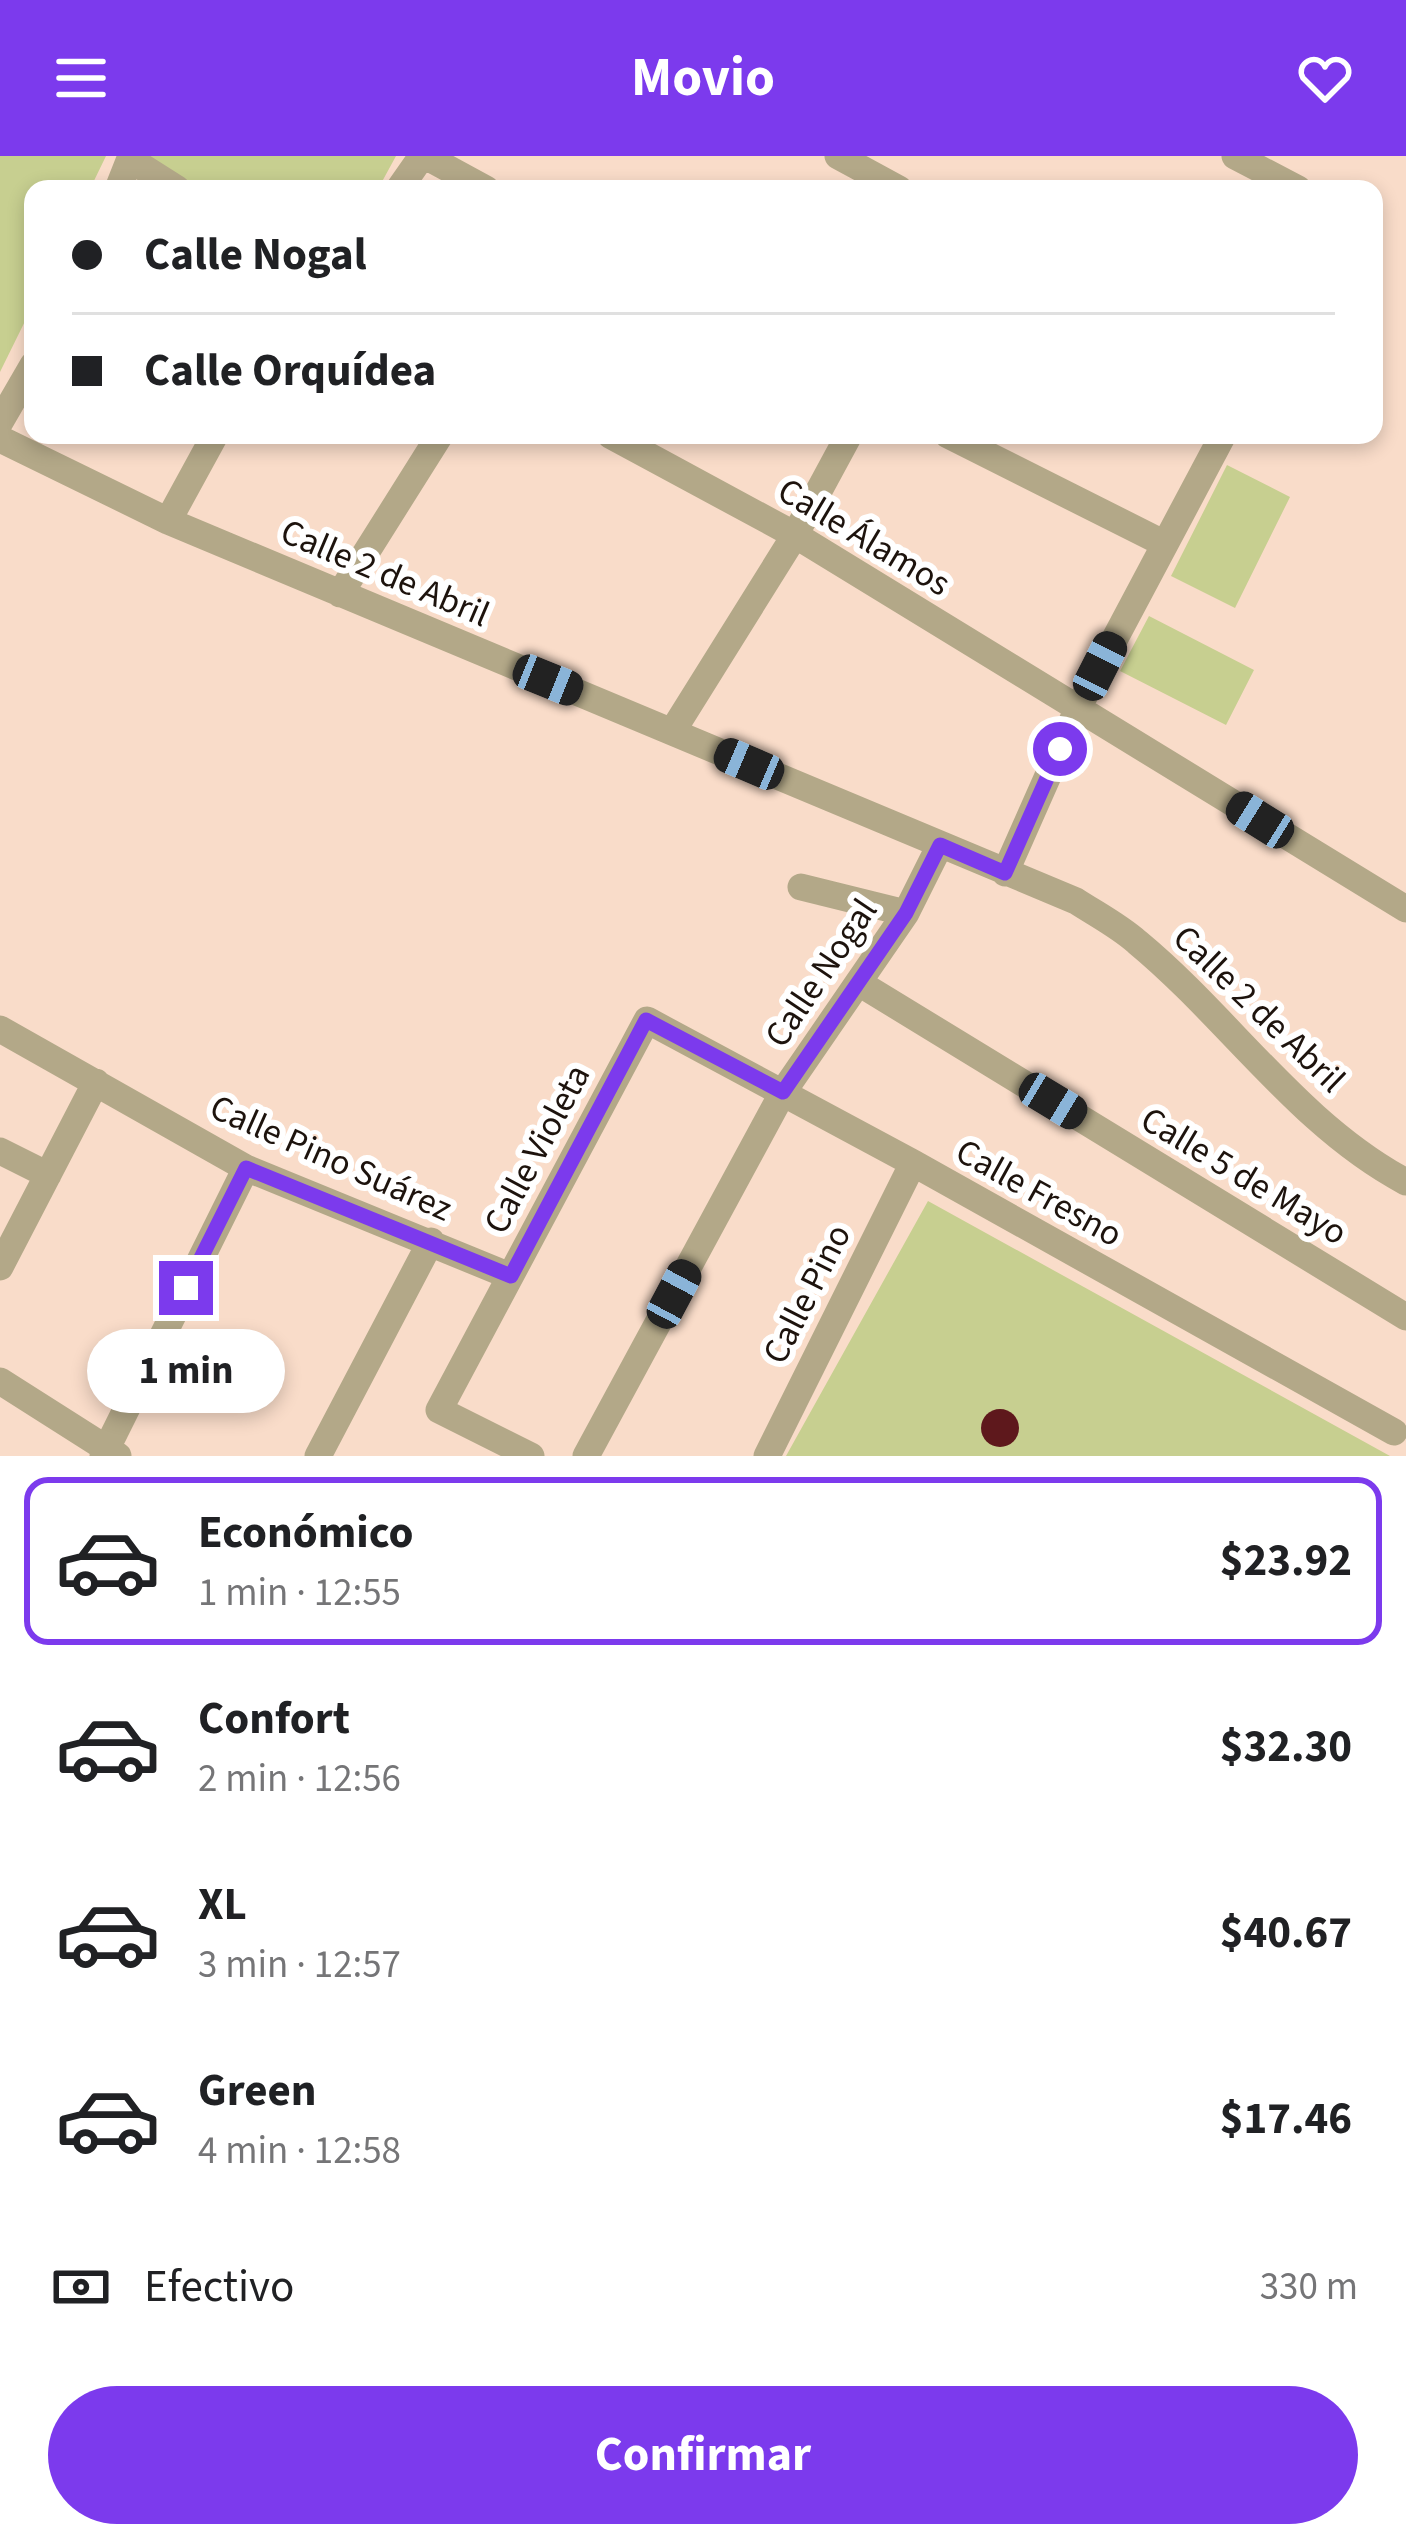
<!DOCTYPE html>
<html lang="es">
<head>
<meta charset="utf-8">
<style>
  body { margin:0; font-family:"Source Sans 3",sans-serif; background:#f2f2f2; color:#202124; height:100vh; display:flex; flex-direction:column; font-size:45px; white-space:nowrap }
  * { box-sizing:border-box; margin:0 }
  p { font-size:39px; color:#757577 }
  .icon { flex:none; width:66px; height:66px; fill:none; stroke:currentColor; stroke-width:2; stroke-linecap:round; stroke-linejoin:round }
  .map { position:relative; height:1300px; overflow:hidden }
  .drawer { display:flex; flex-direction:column; background:#fff; flex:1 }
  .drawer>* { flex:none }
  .top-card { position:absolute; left:24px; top:24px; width:1359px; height:264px; border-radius:24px; box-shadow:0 6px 18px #0003; display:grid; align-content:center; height:264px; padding:0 48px; background:#fff }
  .end { position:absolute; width:54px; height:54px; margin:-27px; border:15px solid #7c3aed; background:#fff; box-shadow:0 0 0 6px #fff }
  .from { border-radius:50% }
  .bubble { position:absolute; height:84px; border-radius:42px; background:#fff; box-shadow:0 6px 18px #0003; font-size:39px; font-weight:700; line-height:84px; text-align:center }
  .car { position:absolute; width:36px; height:72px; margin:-36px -18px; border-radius:15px; box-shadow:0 0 9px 3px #0007; background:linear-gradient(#222 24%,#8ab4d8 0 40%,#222 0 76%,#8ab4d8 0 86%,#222 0) }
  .top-card b { display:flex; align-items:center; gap:42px; height:114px; font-size:45px }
  .top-card b+b { border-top:3px solid #e0e0e0 }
  .top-card i { width:30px; height:30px; background:#202124 }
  ul { padding:21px 0 0; list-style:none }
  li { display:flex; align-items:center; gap:36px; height:168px; margin:0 24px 18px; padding:0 24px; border:6px solid transparent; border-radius:24px }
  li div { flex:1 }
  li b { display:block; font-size:45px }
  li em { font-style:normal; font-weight:700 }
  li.current { border-color:#7c3aed }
  li>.icon { width:108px; height:108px; stroke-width:1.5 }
  .pay { display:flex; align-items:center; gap:30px; height:132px; padding:0 48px; font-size:45px }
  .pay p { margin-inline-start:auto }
  .button { display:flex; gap:24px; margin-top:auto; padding:24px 48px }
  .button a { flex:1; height:138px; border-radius:72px; background:#7c3aed; color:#fff; font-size:48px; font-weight:700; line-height:138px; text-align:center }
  header { display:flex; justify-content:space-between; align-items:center; height:156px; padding:0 48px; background:#7c3aed; color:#fff; font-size:54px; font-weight:700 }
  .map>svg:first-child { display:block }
</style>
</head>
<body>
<header><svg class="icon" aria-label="menu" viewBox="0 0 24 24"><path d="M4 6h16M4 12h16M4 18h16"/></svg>Movio<svg class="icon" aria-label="heart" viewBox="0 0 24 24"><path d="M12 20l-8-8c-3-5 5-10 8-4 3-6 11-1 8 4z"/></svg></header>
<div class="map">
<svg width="1406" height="1300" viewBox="0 0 1406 1300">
  <rect width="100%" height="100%" fill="#f9dcc9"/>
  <path fill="#c7cf90" d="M 0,0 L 106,0 L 90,33 L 33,33 L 33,149 L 0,216 Z
    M 145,0 L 396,0 L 378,33 L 197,33 Z
    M 1227,309 L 1290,341 L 1235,452 L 1171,420 Z
    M 1149,460 L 1254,514 L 1226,569 L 1120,515 Z
    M 928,1045 L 1390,1300 L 786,1300 Z"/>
  <path fill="#5e181c" d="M981 1272a19 19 0 1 1 38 0a19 19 0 1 1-38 0Z"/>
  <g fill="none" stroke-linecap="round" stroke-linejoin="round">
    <path stroke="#b3a888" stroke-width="27" d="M 425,0 L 486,33
      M 838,0 L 899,33
      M 1235,0 L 1298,33
      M 130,3 L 177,33
      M 118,33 L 131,0
      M 399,33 L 422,0
      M 0,266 L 33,209
      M 610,279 L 795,379 L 1406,753
      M 948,279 L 1163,387
      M 0,283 L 168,365 L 1076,745 C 1096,758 1119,770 1137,786 C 1229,862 1299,969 1406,1026
      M 168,365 L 215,279
      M 340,438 L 440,279
      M 672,576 L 795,379 L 849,279
      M 1005,717 L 1078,552 L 1223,279
      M 801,731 L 906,757
      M 859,827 L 1406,1161
      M 0,873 L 246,1012 L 510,1120
      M 0,995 L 48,1019
      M 0,1111 L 96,926
      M 0,1225 L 118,1300
      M 103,1300 L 246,1012
      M 318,1300 L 431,1085
      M 531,1300 L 439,1254 L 647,864 L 913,1007 L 1394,1276
      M 586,1300 L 783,936 L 906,757 L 940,689
      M 767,1300 L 913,1007"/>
  </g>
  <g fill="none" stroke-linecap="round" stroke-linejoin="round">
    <path stroke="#7c3aed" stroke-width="15" d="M 186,1132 L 246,1012 L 511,1120 L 646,864 L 783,936 L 906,757 L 940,689 L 1005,717 L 1060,593"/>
  </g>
  <g text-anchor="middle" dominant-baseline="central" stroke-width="12" stroke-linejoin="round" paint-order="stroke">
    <g font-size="36" fill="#1d130d" stroke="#fff">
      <text transform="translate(864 381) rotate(31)">Calle Álamos</text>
      <text transform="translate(385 417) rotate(23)">Calle 2 de Abril</text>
      <text transform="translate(821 817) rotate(-56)">Calle Nogal</text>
      <text transform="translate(1259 853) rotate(44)">Calle 2 de Abril</text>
      <text transform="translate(537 993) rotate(-62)">Calle Violeta</text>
      <text transform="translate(331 1002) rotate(24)">Calle Pino Suárez</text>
      <text transform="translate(1244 1020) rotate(31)">Calle 5 de Mayo</text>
      <text transform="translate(1039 1037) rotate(29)">Calle Fresno</text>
      <text transform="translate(807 1138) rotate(-63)">Calle Pino</text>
    </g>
  </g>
</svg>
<i class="end from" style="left:1060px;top:593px"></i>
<i class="end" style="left:186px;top:1132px"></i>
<div class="bubble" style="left:87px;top:1173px;width:198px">1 min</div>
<i class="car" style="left:1100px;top:510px;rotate:27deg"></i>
<i class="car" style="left:548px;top:524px;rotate:112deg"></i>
<i class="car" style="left:749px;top:608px;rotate:293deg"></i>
<i class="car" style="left:1260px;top:664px;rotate:302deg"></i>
<i class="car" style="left:1053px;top:945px;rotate:121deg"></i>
<i class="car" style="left:674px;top:1138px;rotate:28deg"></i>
<div class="top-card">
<b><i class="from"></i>Calle Nogal</b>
<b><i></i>Calle Orquídea</b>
</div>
</div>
<section class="drawer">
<ul>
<li class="current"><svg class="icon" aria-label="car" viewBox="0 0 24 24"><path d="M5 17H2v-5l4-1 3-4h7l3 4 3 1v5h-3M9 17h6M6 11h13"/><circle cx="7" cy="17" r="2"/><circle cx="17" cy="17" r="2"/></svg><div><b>Económico</b><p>1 min · 12:55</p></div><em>$23.92</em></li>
<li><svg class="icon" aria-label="car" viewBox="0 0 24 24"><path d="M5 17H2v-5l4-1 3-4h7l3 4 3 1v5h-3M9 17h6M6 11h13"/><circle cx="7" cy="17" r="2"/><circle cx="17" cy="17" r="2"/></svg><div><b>Confort</b><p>2 min · 12:56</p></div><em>$32.30</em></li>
<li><svg class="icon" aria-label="car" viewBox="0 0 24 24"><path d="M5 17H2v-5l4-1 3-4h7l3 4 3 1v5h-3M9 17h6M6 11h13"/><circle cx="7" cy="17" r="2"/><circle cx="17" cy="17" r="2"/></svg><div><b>XL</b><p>3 min · 12:57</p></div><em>$40.67</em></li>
<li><svg class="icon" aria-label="car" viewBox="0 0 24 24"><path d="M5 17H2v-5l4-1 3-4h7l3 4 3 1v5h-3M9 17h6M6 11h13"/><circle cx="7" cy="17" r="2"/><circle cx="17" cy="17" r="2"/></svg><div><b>Green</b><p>4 min · 12:58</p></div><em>$17.46</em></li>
</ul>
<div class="pay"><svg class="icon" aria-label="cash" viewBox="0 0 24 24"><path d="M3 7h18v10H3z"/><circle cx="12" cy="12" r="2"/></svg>Efectivo<p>330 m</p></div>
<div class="button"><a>Confirmar</a></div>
</section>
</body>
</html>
